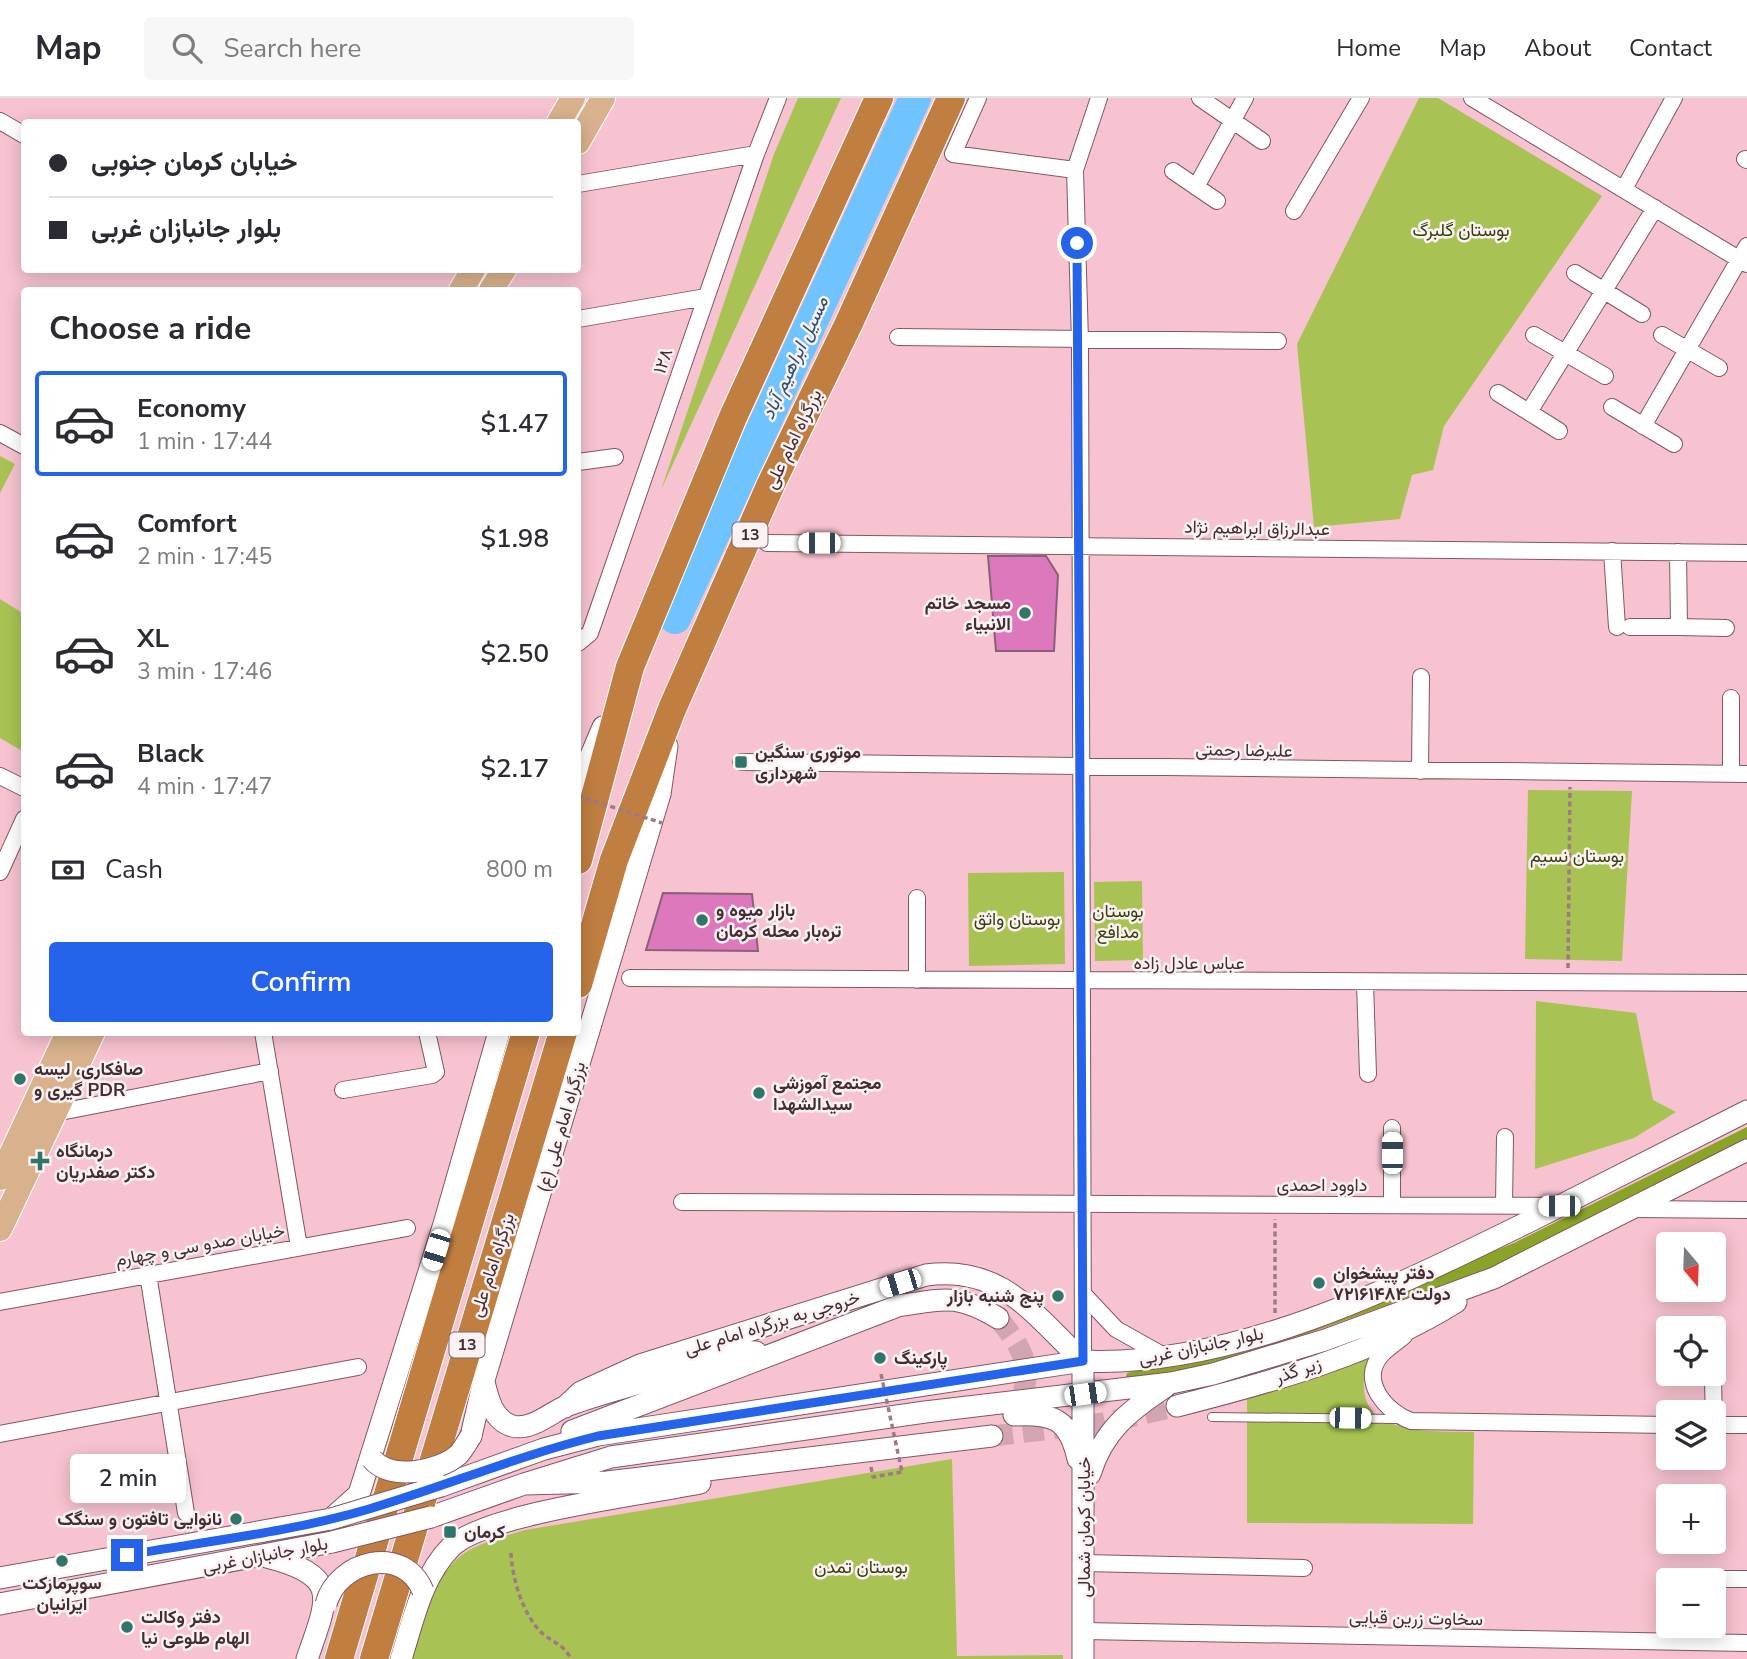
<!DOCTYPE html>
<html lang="en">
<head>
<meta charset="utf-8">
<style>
  body { margin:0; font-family:"Nunito Sans",Vazirmatn,sans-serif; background:#f7f7f7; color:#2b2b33; height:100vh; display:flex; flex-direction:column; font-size:26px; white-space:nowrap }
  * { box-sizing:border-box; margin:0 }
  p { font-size:23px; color:#7c7c81 }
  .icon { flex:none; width:38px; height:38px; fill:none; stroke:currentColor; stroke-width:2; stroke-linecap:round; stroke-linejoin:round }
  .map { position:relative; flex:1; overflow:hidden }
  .sheet { position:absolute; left:21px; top:189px; width:560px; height:749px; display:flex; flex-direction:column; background:#fff; border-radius:7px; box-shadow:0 4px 18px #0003 }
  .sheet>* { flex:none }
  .top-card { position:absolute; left:21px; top:21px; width:560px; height:154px; border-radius:7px; box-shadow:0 4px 18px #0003; display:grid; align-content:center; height:154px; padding:0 28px; background:#fff }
  .needle { width:46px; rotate:161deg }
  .controls { position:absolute; left:1656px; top:1134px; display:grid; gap:14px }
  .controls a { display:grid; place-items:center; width:70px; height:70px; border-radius:7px; background:#fff; box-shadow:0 4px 18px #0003; font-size:35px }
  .end { position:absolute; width:32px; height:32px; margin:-16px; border:9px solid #2563eb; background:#fff; box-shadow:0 0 0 4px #fff }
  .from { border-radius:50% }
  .bubble { position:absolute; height:49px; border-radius:7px; background:#fff; box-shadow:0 4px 18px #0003; font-size:23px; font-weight:600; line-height:49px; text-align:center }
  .car { position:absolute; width:21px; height:42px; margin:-21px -10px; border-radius:9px; box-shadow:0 0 5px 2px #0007; background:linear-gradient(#fff 24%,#345 0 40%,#fff 0 76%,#345 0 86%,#fff 0) }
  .top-card b { display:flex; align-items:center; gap:24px; height:66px; font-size:26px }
  .top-card b+b { border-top:2px solid #e1e1e2 }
  .top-card i { width:18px; height:18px; background:#2b2b33 }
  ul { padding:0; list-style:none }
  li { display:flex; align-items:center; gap:21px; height:105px; margin:0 14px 10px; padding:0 14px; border:4px solid transparent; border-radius:7px }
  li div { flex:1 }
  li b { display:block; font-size:26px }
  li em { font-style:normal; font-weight:600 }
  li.on { border-color:#2563eb }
  li>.icon { width:63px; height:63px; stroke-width:1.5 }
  h2 { padding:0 28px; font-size:32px; line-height:84px }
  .pay { display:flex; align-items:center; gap:18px; height:77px; padding:0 28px; font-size:26px }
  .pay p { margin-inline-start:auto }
  .primary-button { display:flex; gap:14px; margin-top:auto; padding:14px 28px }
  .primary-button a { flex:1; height:80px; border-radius:7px; background:#2563eb; color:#fff; font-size:28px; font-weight:600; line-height:80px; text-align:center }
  header { display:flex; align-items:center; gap:42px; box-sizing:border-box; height:98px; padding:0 35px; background:#fff; border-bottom:2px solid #e1e1e2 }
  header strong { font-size:33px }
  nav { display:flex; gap:38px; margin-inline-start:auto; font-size:24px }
  .search { width:490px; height:63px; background:#f7f7f7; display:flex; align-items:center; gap:18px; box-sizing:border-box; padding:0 24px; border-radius:7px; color:#7c7c81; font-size:26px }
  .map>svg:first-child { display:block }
</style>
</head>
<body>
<header>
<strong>Map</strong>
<div class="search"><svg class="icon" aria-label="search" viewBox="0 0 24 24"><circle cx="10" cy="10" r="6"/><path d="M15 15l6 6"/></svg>Search here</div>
<nav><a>Home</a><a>Map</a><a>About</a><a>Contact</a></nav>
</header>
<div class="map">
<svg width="1747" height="1561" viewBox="0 0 1747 1561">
  <rect width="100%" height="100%" fill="#f7c3d0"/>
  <path fill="#a8c353" d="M 798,0 L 841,0 L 661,392 L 774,56 Z
    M 1419,0 L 1438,0 L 1602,98 L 1444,328 L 1433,372 L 1412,377 L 1400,421 L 1314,429 L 1297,246 Z
    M 0,358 L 15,366 L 0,395 Z
    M 0,501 L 24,516 L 24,654 L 0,640 Z
    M 1528,692 L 1632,693 L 1622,863 L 1525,861 Z
    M 1064,774 L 1065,866 L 969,868 L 968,775 Z
    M 1142,783 L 1143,862 L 1095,863 L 1094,784 Z
    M 1536,903 L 1636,915 L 1653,1002 L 1676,1014 L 1634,1040 L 1535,1071 Z
    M 1370,1258 C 1341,1338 1422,1333 1474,1334 L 1473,1426 L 1247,1425 L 1247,1300 Z
    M 952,1361 L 957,1558 L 1063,1557 L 1063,1561 L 408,1561 C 420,1527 429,1489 455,1463 C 471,1446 503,1439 525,1432 Z"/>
  <path fill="#89a426" d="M 1747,1029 L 1747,1043 L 1490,1170 L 1273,1248 L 1140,1284 L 1131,1284 L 1126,1279 L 1127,1275 L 1227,1250 L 1389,1194 L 1514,1145 Z"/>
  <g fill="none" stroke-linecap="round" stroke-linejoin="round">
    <path stroke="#6fc3ff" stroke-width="32" d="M 675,520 L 915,0"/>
  </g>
  <path fill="#dc78bb" stroke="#886079" stroke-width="2" d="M 988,458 L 1046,458 L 1058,477 L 1054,553 L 996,553 Z
    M 663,795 L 752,796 L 758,853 L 646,852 Z"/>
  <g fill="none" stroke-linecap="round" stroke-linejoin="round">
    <path stroke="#d3a5b0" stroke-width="21" stroke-dasharray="21 10" stroke-linecap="butt" d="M 998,1220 C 1026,1254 1037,1276 1013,1316
      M 992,1338 L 1104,1325 L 1177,1308"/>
    <g stroke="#835662" stroke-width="10">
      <path id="lane" d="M 1212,1319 L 1398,1321"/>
    </g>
    <g stroke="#835662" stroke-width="18">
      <path id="street" d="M 978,0 L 953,56 L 1075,72
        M 1200,0 L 1262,43
        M 1472,0 L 1747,166
        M 0,23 L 24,37
        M 1745,61 L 1747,62
        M 1173,73 L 1217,103
        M 578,86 L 756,56
        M 1196,89 L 1245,0
        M 1624,91 L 1674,0
        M 1294,113 L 1361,0
        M 1575,175 L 1642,216
        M 578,221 L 706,199
        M 1534,237 L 1605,278
        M 1662,237 L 1719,270
        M 898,239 L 1278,243
        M 1498,295 L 1559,333
        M 1612,309 L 1674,346
        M 1529,314 L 1655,110
        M 1643,328 L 1747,148
        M 0,335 L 24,348
        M 578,364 L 615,359
        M 767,445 L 1747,455
        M 1612,453 L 1617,529
        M 1678,454 L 1679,529 L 1726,530
        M 1630,529 L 1679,529
        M 578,545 L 590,535 L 756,56 L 778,0
        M 741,664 L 1747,676
        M 1420,673 L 1421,579
        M 1731,676 L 1731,600
        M 0,678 L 24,690
        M 0,774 L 24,721
        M 917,800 L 917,882
        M 630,880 L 1747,885
        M 1365,885 L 1368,976
        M 263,934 L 299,1149
        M 343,992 L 432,977 L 436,974 L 427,934
        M 55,1015 L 270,973
        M 682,1104 L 1557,1108
        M 1392,1107 L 1392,1030
        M 1504,1107 L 1505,1039
        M 1632,1111 L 1747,1112
        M 148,1176 L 186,1415
        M 1085,1198 L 1116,1231 L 1164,1258
        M 0,1204 L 407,1130
        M 1404,1238 C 1397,1244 1388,1250 1382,1256 C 1358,1282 1386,1314 1411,1323 L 1668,1327
        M 1083,1263 L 1080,243 L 1075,72 L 1099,0
        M 1713,1281 L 1714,1327
        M 1713,1327 L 1747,1327
        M 0,1336 L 358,1269
        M 1084,1465 L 1304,1470
        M 1722,1481 L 1747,1481
        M 1084,1533 L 1747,1545"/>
    </g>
    <g stroke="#835662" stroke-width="23">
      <path id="secondary" d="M 578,688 L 603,629
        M 1083,1263 L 1083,1561
        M 484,1284 C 488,1301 493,1322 512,1328 C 531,1333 550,1315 566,1308 C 592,1298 621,1291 648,1282 C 681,1272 720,1252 756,1254
        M 1177,1308 C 1272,1284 1373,1256 1456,1204
        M 565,1309 L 581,1294 L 640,1267 L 926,1177 C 1002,1167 1033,1216 1083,1263
        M 1014,1317 C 1054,1315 1069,1321 1078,1361
        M 572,1333 L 898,1208 C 944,1201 956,1195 998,1220
        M 471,1338 L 484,1282 L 660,696 L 667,648
        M 1090,1376 C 1103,1333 1129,1313 1165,1289
        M 524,1386 L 611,1359 L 925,1314 L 1171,1285 L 1213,1276 L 1325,1242 L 1494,1180 L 1747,1052
        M 441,1388 L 544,1351 L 598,1337 L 1083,1263 C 1235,1270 1400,1187 1534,1121 C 1605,1085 1676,1049 1747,1013
        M 431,1419 L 524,1386 L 607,1384 L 992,1338
        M 267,1459 C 342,1478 328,1500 307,1561
        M 0,1480 L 331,1421 L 359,1396 L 444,1126 L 499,934
        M 0,1506 L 332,1444
        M 401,1561 C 413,1523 422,1478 451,1449 C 486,1415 647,1396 700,1385"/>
    </g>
    <g stroke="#fff" stroke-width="26">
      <path id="primary" d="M 559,24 L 573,0
        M 578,44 L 603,0
        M 461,192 L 473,172
        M 491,192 L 504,172
        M 0,1080 L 68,934
        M 0,1131 L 93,934"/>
    </g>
    <g stroke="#fff" stroke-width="30">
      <path id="highway" d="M 578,762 L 630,569 L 733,319 L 879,0
        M 578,886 L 614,762 L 672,611 L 771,386 L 849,225 L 951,0
        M 339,1561 L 526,934
        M 374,1561 L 563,934"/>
    </g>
    <path stroke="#9e7a83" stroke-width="3.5" stroke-dasharray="5 3.5" stroke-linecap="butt" d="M 1568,870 L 1570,689
      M 1275,1215 L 1275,1121
      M 871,1369 L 873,1379 L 902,1374
      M 511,1455 C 512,1480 523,1518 543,1536 C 554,1545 564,1547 571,1561"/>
    <use href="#lane" stroke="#fff" stroke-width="8"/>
    <use href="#street" stroke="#fff" stroke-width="16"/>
    <use href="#secondary" stroke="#fff" stroke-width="21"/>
    <use href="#primary" stroke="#d9b28d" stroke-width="24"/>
    <use href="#highway" stroke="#c07e41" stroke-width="28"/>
    <g stroke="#835662" stroke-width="23" stroke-linecap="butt">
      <path id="secondary-bridge" d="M 372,1361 C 390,1383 438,1374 458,1357 C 463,1352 467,1344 471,1338
        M 331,1421 L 441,1388
        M 332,1444 L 431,1419
        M 326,1506 C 338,1462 404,1446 423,1493"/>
    </g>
    <path stroke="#9e7a83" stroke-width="3.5" stroke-dasharray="5 3.5" stroke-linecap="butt" d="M 578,698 L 662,725
      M 881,1276 L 902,1374"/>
    <use href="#secondary-bridge" stroke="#fff" stroke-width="21"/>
  </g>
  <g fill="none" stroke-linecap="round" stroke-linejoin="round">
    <path stroke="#2563eb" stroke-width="9" d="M 127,1457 C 208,1443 291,1434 369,1411 C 446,1388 520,1357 598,1338 L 1083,1263 L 1077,145"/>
  </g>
  <g fill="#2f756a" stroke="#fcf1f3" stroke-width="2.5">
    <circle cx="1025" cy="515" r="7"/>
    <rect x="734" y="657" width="14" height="14" rx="3.5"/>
    <circle cx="702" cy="822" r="7"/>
    <circle cx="20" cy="981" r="7"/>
    <circle cx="759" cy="995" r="7"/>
    <path d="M36.5 1052.5h7v7h7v7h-7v7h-7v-7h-7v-7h7z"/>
    <circle cx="1319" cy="1185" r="7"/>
    <circle cx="1058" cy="1198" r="7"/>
    <circle cx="880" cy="1260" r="7"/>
    <circle cx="236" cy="1421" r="7"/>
    <rect x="443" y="1427" width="14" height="14" rx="3.5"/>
    <circle cx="62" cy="1463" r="7"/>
    <circle cx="127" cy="1529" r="7"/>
  </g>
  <g text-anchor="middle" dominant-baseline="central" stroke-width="5" stroke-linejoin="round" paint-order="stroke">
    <g fill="#fcf1f3" stroke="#79686c" stroke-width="2">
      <rect x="732.5" y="424.5" width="35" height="25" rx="5"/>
      <rect x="449.5" y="1234.5" width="35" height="25" rx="5"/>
    </g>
    <g font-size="16" font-weight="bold" fill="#412d32">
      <text x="750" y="437">13</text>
      <text x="467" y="1247">13</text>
    </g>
    <g font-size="18" fill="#35400f" stroke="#fcf1f3">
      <text x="1461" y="132">بوستان گلبرگ</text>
      <text x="1577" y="758">بوستان نسیم</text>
      <text x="1118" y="813">بوستان<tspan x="1118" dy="21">مدافع</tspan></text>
      <text x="1017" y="821">بوستان واثق</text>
      <text x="861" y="1469">بوستان تمدن</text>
    </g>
    <g font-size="18" fill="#412d32" stroke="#fcf1f3">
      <text transform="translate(663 263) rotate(-71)">۱۲۸</text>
      <text transform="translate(793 341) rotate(-64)">بزرگراه امام علی</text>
      <text transform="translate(1257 430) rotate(1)">عبدالرزاق ابراهیم نژاد</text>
      <text transform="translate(1244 652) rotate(1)">علیرضا رحمتی</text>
      <text x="1189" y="865">عباس عادل زاده</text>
      <text transform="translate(561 1029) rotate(-74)">بزرگراه امام علی (ع)</text>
      <text x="1322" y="1087">داوود احمدی</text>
      <text transform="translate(200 1147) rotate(-10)">خیابان صدو سی و چهارم</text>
      <text transform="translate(492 1167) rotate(-72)">بزرگراه امام علی</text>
      <text transform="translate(772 1225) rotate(-17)">خروجی به بزرگراه امام علی</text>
      <text transform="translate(1201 1248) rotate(-12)">بلوار جانبازان غربی</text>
      <text transform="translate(1298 1272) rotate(-19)">زیر گذر</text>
      <text transform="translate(1084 1429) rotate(-90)">خیابان کرمان شمالی</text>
      <text transform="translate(265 1457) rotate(-11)">بلوار جانبازان غربی</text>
      <text transform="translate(1416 1520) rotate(1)">سخاوت زرین قبایی</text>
    </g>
    <g font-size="18" font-weight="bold" fill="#412d32" stroke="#fcf1f3" text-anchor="start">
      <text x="1011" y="505" text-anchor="end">مسجد خاتم<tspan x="1011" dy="21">الانبیاء</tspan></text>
      <text x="755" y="654">موتوری سنگین<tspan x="755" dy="21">شهرداری</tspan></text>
      <text x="716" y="812">بازار میوه و<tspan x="716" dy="21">تره‌بار محله کرمان</tspan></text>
      <text x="34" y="971">صافکاری، لیسه<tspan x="34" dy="21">گیری و PDR</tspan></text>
      <text x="773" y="985">مجتمع آموزشی<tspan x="773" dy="21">سیدالشهدا</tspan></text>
      <text x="56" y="1053">درمانگاه<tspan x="56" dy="21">دکتر صفدریان</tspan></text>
      <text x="1333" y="1175">دفتر پیشخوان<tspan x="1333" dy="21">دولت ۷۲۱۶۱۴۸۴</tspan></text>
      <text x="1044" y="1198" text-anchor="end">پنج شنبه بازار</text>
      <text x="894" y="1260">پارکینگ</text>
      <text x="222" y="1421" text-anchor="end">نانوایی تافتون و سنگک</text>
      <text x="464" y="1434">کرمان</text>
      <text x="62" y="1485" text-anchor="middle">سوپرمارکت<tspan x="62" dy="21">ایرانیان</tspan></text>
      <text x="141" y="1519">دفتر وکالت<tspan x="141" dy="21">الهام طلوعی نیا</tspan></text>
    </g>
    <g font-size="19" font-style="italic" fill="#265372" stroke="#fcf1f3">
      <text transform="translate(795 260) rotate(-65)">مسیل ابراهیم آباد</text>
    </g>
  </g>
</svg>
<div class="controls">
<a><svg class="needle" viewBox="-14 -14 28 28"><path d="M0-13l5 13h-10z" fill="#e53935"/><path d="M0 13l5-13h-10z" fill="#7c7c81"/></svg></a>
<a><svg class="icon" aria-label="locate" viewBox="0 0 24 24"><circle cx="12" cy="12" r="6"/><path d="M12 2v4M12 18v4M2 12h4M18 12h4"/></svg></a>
<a><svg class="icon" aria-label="layers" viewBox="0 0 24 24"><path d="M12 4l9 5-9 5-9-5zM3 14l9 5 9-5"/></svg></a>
<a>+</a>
<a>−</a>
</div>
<i class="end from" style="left:1077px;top:145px"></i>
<i class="end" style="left:127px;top:1457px"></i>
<div class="bubble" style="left:70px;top:1356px;width:116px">2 min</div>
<i class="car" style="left:819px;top:445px;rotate:270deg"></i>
<i class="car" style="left:1392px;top:1055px;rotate:0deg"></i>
<i class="car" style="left:1559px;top:1108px;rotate:270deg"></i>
<i class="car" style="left:436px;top:1152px;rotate:197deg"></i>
<i class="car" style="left:900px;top:1185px;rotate:253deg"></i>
<i class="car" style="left:1085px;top:1296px;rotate:82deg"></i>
<i class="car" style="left:1350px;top:1320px;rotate:91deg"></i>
<div class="top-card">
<b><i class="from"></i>خیابان کرمان جنوبی</b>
<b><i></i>بلوار جانبازان غربی</b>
</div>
<section class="sheet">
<h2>Choose a ride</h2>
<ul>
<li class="on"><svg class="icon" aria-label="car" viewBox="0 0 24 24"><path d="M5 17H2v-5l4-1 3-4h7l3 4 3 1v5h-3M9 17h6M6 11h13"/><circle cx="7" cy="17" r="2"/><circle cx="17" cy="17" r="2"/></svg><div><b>Economy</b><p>1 min · 17:44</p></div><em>$1.47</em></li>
<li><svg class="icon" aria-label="car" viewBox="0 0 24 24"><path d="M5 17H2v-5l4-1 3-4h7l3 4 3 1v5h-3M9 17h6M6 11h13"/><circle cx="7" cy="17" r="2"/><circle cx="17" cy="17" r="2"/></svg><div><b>Comfort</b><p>2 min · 17:45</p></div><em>$1.98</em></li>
<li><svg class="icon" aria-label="car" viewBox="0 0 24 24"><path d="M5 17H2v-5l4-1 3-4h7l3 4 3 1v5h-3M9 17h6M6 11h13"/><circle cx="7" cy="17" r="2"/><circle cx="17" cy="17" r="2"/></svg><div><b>XL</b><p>3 min · 17:46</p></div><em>$2.50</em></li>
<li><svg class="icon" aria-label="car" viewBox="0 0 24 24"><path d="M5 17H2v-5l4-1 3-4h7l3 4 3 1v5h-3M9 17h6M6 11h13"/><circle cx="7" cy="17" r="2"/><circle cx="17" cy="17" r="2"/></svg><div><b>Black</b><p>4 min · 17:47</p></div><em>$2.17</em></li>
</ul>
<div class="pay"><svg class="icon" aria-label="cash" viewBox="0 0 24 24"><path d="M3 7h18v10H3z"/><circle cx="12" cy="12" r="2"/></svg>Cash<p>800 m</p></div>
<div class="primary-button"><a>Confirm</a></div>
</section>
</div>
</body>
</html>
